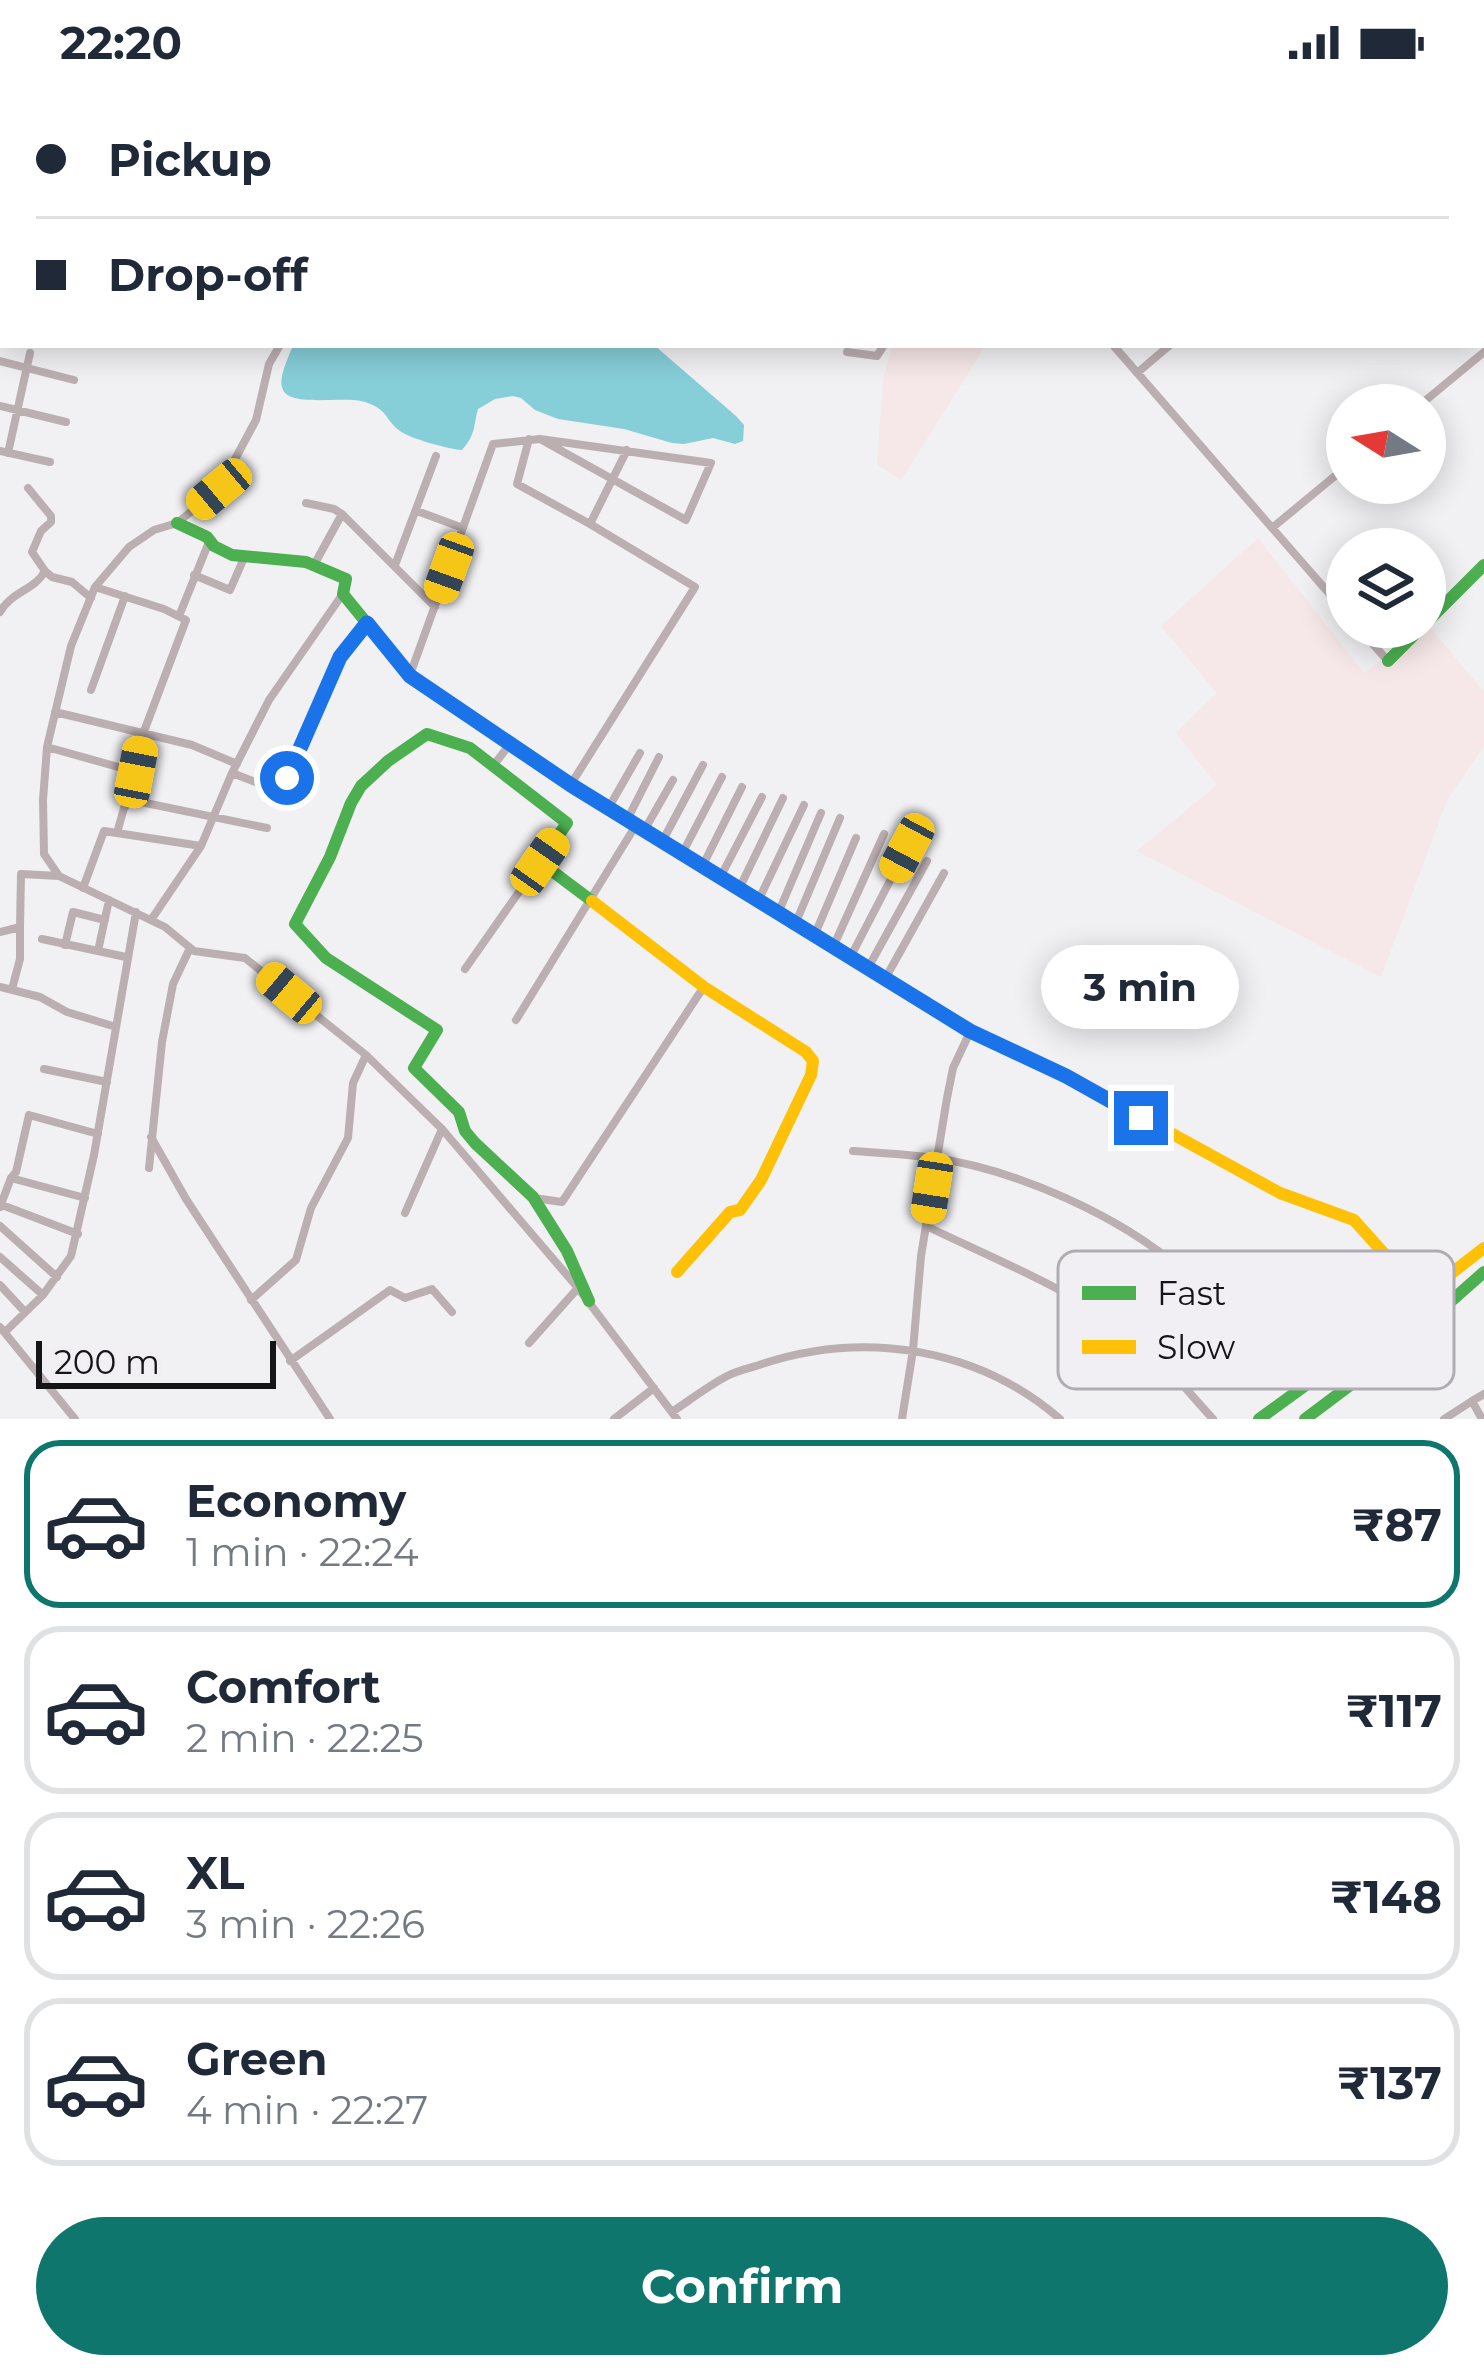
<!DOCTYPE html>
<html lang="en">
<head>
<meta charset="utf-8">
<style>
  body { margin:0; font-family:Montserrat,sans-serif; background:#f6f6f7; color:#1f2937; height:100vh; display:flex; flex-direction:column; font-size:45px; white-space:nowrap }
  * { box-sizing:border-box; margin:0 }
  p { font-size:39px; color:#747a83 }
  .icon { flex:none; width:66px; height:66px; fill:none; stroke:currentColor; stroke-width:2; stroke-linecap:round; stroke-linejoin:round }
  .map { position:relative; height:1335px; overflow:hidden }
  .sheet { display:flex; flex-direction:column; background:#fff; flex:1 }
  .sheet>* { flex:none }
  .banner { position:absolute; left:0px; top:0px; width:1485px; height:264px; box-shadow:0 6px 30px #0003; display:grid; align-content:center; height:264px; padding:0 36px; background:#fff }
  .needle { width:78px; rotate:281deg }
  .buttons { position:absolute; left:1326px; top:300px; display:grid; gap:24px }
  .buttons a { display:grid; place-items:center; width:120px; height:120px; border-radius:50%; background:#fff; box-shadow:0 6px 30px #0003; font-size:60px }
  .scale { position:absolute; left:36px; bottom:30px; width:240px; box-sizing:border-box; padding-left:12px; border:6px solid #151416; border-top:0; font-size:33px; line-height:42px; white-space:nowrap; color:#151416; -webkit-text-stroke:9px #f1eff4; paint-order:stroke }
  .end { position:absolute; width:54px; height:54px; margin:-27px; border:15px solid #1a73e8; background:#fff; box-shadow:0 0 0 6px #fff }
  .from { border-radius:50% }
  .bubble { position:absolute; height:84px; border-radius:42px; background:#fff; box-shadow:0 6px 30px #0003; font-size:39px; font-weight:700; line-height:84px; text-align:center }
  .car { position:absolute; width:36px; height:72px; margin:-36px -18px; border-radius:15px; box-shadow:0 0 9px 3px #0007; background:linear-gradient(#f5c518 24%,#345 0 40%,#f5c518 0 76%,#345 0 86%,#f5c518 0) }
  .banner b { display:flex; align-items:center; gap:42px; height:114px; font-size:45px }
  .banner b+b { border-top:3px solid #e0e1e3 }
  .banner i { width:30px; height:30px; background:#1f2937 }
  ul { padding:21px 0 0; list-style:none }
  li { display:flex; align-items:center; gap:36px; height:168px; margin:0 24px 18px; padding:0 12px; border:6px solid #e0e1e3; border-radius:36px }
  li div { flex:1 }
  li b { display:block; font-size:45px }
  li em { font-style:normal; font-weight:700 }
  li.selected { border-color:#0f766e }
  li>.icon { width:108px; height:108px; stroke-width:1.5 }
  .cta { display:flex; gap:24px; margin-top:auto; padding:24px 36px }
  .cta a { flex:1; height:138px; border-radius:72px; background:#0f766e; color:#fff; font-size:48px; font-weight:700; line-height:138px; text-align:center }
  .status { display:flex; justify-content:space-between; align-items:center; height:84px; padding:0 60px; background:#fff; direction:ltr }
  .status svg { height:33px; fill:currentColor }
  .map>svg:first-child { display:block }
</style>
</head>
<body>
<div class="status"><b>22:20</b><svg viewBox="0 0 49 12"><path d="M0 12V9h3v3zM5 12V6h3v6zM10 12V3h3v9zM15 12V0h3v12zM26 1h20v11H26zM47 4h2v5h-2z"/></svg></div>
<div class="map">
<svg width="1484" height="1335" viewBox="0 0 1484 1335">
  <rect width="100%" height="100%" fill="#f1f0f3"/>
  <path fill="#f6e7e8" d="M 892,261 L 986,261 L 901,396 L 877,380 L 883,297 Z
    M 1258,454 L 1364,589 L 1428,541 L 1484,608 L 1484,662 L 1447,716 L 1381,893 L 1137,767 L 1217,701 L 1176,649 L 1217,609 L 1161,542 Z"/>
  <path fill="#86ced8" d="M 293,261 L 654,261 L 736,332 L 744,341 L 743,357 L 735,360 L 713,354 L 684,360 L 672,359 L 624,345 L 558,335 L 535,326 L 521,314 L 513,312 L 495,315 L 478,325 C 473,343 476,350 462,366 C 452,366 408,354 400,347 C 384,335 389,326 365,318 C 346,311 292,324 283,306 C 277,295 289,273 293,261 Z"/>
  <g fill="none" stroke-linecap="round" stroke-linejoin="round">
    <path stroke="#bcafb2" stroke-width="8" d="M 1382,0 L 1385,3
      M 0,3 L 3,3
      M 88,3 L 89,0
      M 211,3 L 211,0
      M 370,3 L 376,0
      M 523,3 L 527,0
      M 897,3 L 898,0
      M 1274,3 L 1277,0
      M 0,50 L 3,51
      M 0,96 L 3,97
      M 1482,113 L 1484,116
      M 0,142 L 3,143
      M 0,185 L 3,186
      M 280,261 L 269,280 L 256,336 L 219,405 L 177,439 L 154,446 L 129,463 L 95,503 L 71,562 L 47,663 L 43,716 L 44,770 L 59,792 L 165,843 L 194,867 L 245,874 L 366,971 L 442,1045 L 578,1204 L 677,1335
      M 1113,261 L 1347,530
      M 847,268 L 877,272 L 884,261
      M 0,277 L 74,296
      M 1137,289 L 1170,261
      M 1420,321 L 1484,268
      M 0,322 L 66,338
      M 529,355 L 517,400 L 590,440 L 695,503 L 571,700
      M 0,367 L 50,378
      M 8,369 L 30,269
      M 28,404 L 51,432 L 51,438 L 41,447 L 32,468 L 45,487 L 52,493 L 72,498 L 91,514
      M 306,419 L 334,425 L 342,430
      M 417,427 L 463,444
      M 590,440 L 627,366
      M 1272,444 L 1347,382
      M 314,481 L 342,430 L 435,523
      M 395,481 L 436,372
      M 194,491 L 230,506 L 244,474
      M 95,503 L 164,525 L 186,536 L 143,650 L 131,716 L 124,724 L 117,749
      M 0,528 C 12,507 35,506 45,487
      M 179,532 L 209,458
      M 1358,543 L 1387,576
      M 410,591 L 493,360 L 540,355 L 711,379 L 686,436 L 540,355
      M 91,606 L 125,512
      M 55,628 L 192,661 L 237,680
      M 47,663 L 136,688
      M 493,682 L 510,660
      M 232,689 L 258,699 L 287,694 L 340,573 L 366,539
      M 131,716 L 267,744
      M 609,723 L 640,669
      M 628,734 L 659,673
      M 645,745 L 673,696
      M 663,756 L 703,681
      M 683,768 L 722,693
      M 703,781 L 742,703
      M 721,792 L 762,713
      M 740,803 L 783,714
      M 83,804 L 104,747 L 201,762
      M 759,815 L 804,721
      M 779,827 L 821,729
      M 151,836 L 201,762 L 232,689 L 269,616 L 342,511
      M 796,838 L 840,734
      M 0,848 L 20,843 L 21,790 L 59,792
      M 815,850 L 856,754
      M 42,855 L 126,873
      M 65,861 L 73,828 L 105,836
      M 834,861 L 884,750
      M 98,867 L 109,816
      M 851,872 L 907,764
      M 868,884 L 927,777
      M 465,885 L 540,778
      M 885,895 L 944,789
      M 0,903 L 40,913 L 67,928 L 116,943
      M 12,905 L 20,875 L 20,843
      M 516,936 L 636,741
      M 44,985 L 107,998
      M 151,1053 L 186,1115 L 330,1335
      M 853,1067 C 880,1069 908,1070 935,1074 C 1017,1086 1121,1132 1183,1187 C 1225,1223 1261,1264 1298,1306
      M 149,1084 L 162,958 L 173,900 L 190,864
      M 11,1094 L 85,1114
      M 534,1114 L 562,1118 L 703,904
      M 2,1121 L 78,1150
      M 0,1123 L 11,1094 L 16,1088 L 29,1031 L 98,1050
      M 405,1129 L 442,1045
      M 0,1142 L 57,1193
      M 926,1142 C 999,1177 1078,1208 1141,1259 C 1167,1281 1190,1310 1213,1335
      M 0,1173 L 43,1211
      M 0,1201 L 25,1228
      M 251,1216 L 296,1176 L 311,1124 L 348,1054 L 353,999 L 366,971
      M 0,1243 L 75,1335
      M 5,1248 L 43,1211 L 71,1172 L 94,1071 L 136,828
      M 529,1259 L 578,1204
      M 290,1277 L 390,1206 L 405,1214 L 432,1205 L 452,1228
      M 672,1328 C 690,1316 708,1302 727,1292 C 738,1286 751,1284 762,1280 C 865,1246 978,1264 1060,1335
      M 614,1335 L 654,1304
      M 902,1335 L 913,1266 L 921,1172 L 947,1014 L 953,984 L 970,948
      M 1444,1335 L 1472,1317
      M 1482,1335 L 1472,1317 L 1484,1310"/>
    <path stroke="#4caf50" stroke-width="12" d="M 177,439 L 207,453 L 214,462 L 232,471 L 306,478 L 346,495 L 343,510 L 410,592 L 571,701 L 970,947 L 1074,996
      M 1425,540 L 1484,481
      M 1388,577 L 1422,543
      M 589,1217 L 567,1167 L 533,1113 L 475,1059 L 465,1047 L 459,1028 L 414,984 L 437,946 L 326,874 L 295,840 L 330,773 L 351,719 L 361,702 L 388,677 L 427,650 L 470,664 L 567,739 L 540,778 L 592,817
      M 1259,1335 L 1317,1293
      M 1305,1335 L 1389,1272 L 1484,1188"/>
    <path stroke="#ffc107" stroke-width="12" d="M 592,817 L 704,903 L 806,968 L 813,977 L 811,991 L 761,1096 L 740,1126 L 730,1128 L 677,1188
      M 1074,996 L 1280,1109 L 1354,1136 L 1423,1213
      M 1333,1281 L 1484,1164"/>
  </g>
  <g fill="none" stroke-linecap="round" stroke-linejoin="round">
    <path stroke="#1a73e8" stroke-width="15" d="M 287,694 L 340,573 L 367,539 L 410,592 L 571,701 L 970,947 L 1066,992 L 1141,1034"/>
  </g>
  <rect x="1058" y="1167" width="396" height="138" rx="18" fill="#f1eff4" stroke="#afadb1" stroke-width="3"/>
  <rect x="1082" y="1202" width="54" height="14" fill="#4caf50"/>
  <rect x="1082" y="1256" width="54" height="14" fill="#ffc107"/>
  <g font-size="33" fill="#151416">
    <text x="1157" y="1221">Fast</text>
    <text x="1157" y="1275">Slow</text>
  </g>
</svg>
<div class="buttons">
<a><svg class="needle" viewBox="-14 -14 28 28"><path d="M0-13l5 13h-10z" fill="#e53935"/><path d="M0 13l5-13h-10z" fill="#747a83"/></svg></a>
<a><svg class="icon" aria-label="layers" viewBox="0 0 24 24"><path d="M12 4l9 5-9 5-9-5zM3 14l9 5 9-5"/></svg></a>
</div>
<div class="scale">200 m</div>
<i class="end from" style="left:287px;top:694px"></i>
<i class="end" style="left:1141px;top:1034px"></i>
<div class="bubble" style="left:1041px;top:861px;width:198px">3 min</div>
<i class="car" style="left:219px;top:405px;rotate:230deg"></i>
<i class="car" style="left:449px;top:484px;rotate:200deg"></i>
<i class="car" style="left:136px;top:688px;rotate:11deg"></i>
<i class="car" style="left:907px;top:764px;rotate:208deg"></i>
<i class="car" style="left:540px;top:778px;rotate:35deg"></i>
<i class="car" style="left:289px;top:909px;rotate:310deg"></i>
<i class="car" style="left:932px;top:1104px;rotate:189deg"></i>
<div class="banner">
<b><i class="from"></i>Pickup</b>
<b><i></i>Drop-off</b>
</div>
</div>
<section class="sheet">
<ul>
<li class="selected"><svg class="icon" aria-label="car" viewBox="0 0 24 24"><path d="M5 17H2v-5l4-1 3-4h7l3 4 3 1v5h-3M9 17h6M6 11h13"/><circle cx="7" cy="17" r="2"/><circle cx="17" cy="17" r="2"/></svg><div><b>Economy</b><p>1 min · 22:24</p></div><em>₹87</em></li>
<li><svg class="icon" aria-label="car" viewBox="0 0 24 24"><path d="M5 17H2v-5l4-1 3-4h7l3 4 3 1v5h-3M9 17h6M6 11h13"/><circle cx="7" cy="17" r="2"/><circle cx="17" cy="17" r="2"/></svg><div><b>Comfort</b><p>2 min · 22:25</p></div><em>₹117</em></li>
<li><svg class="icon" aria-label="car" viewBox="0 0 24 24"><path d="M5 17H2v-5l4-1 3-4h7l3 4 3 1v5h-3M9 17h6M6 11h13"/><circle cx="7" cy="17" r="2"/><circle cx="17" cy="17" r="2"/></svg><div><b>XL</b><p>3 min · 22:26</p></div><em>₹148</em></li>
<li><svg class="icon" aria-label="car" viewBox="0 0 24 24"><path d="M5 17H2v-5l4-1 3-4h7l3 4 3 1v5h-3M9 17h6M6 11h13"/><circle cx="7" cy="17" r="2"/><circle cx="17" cy="17" r="2"/></svg><div><b>Green</b><p>4 min · 22:27</p></div><em>₹137</em></li>
</ul>
<div class="cta"><a>Confirm</a></div>
</section>
</body>
</html>
